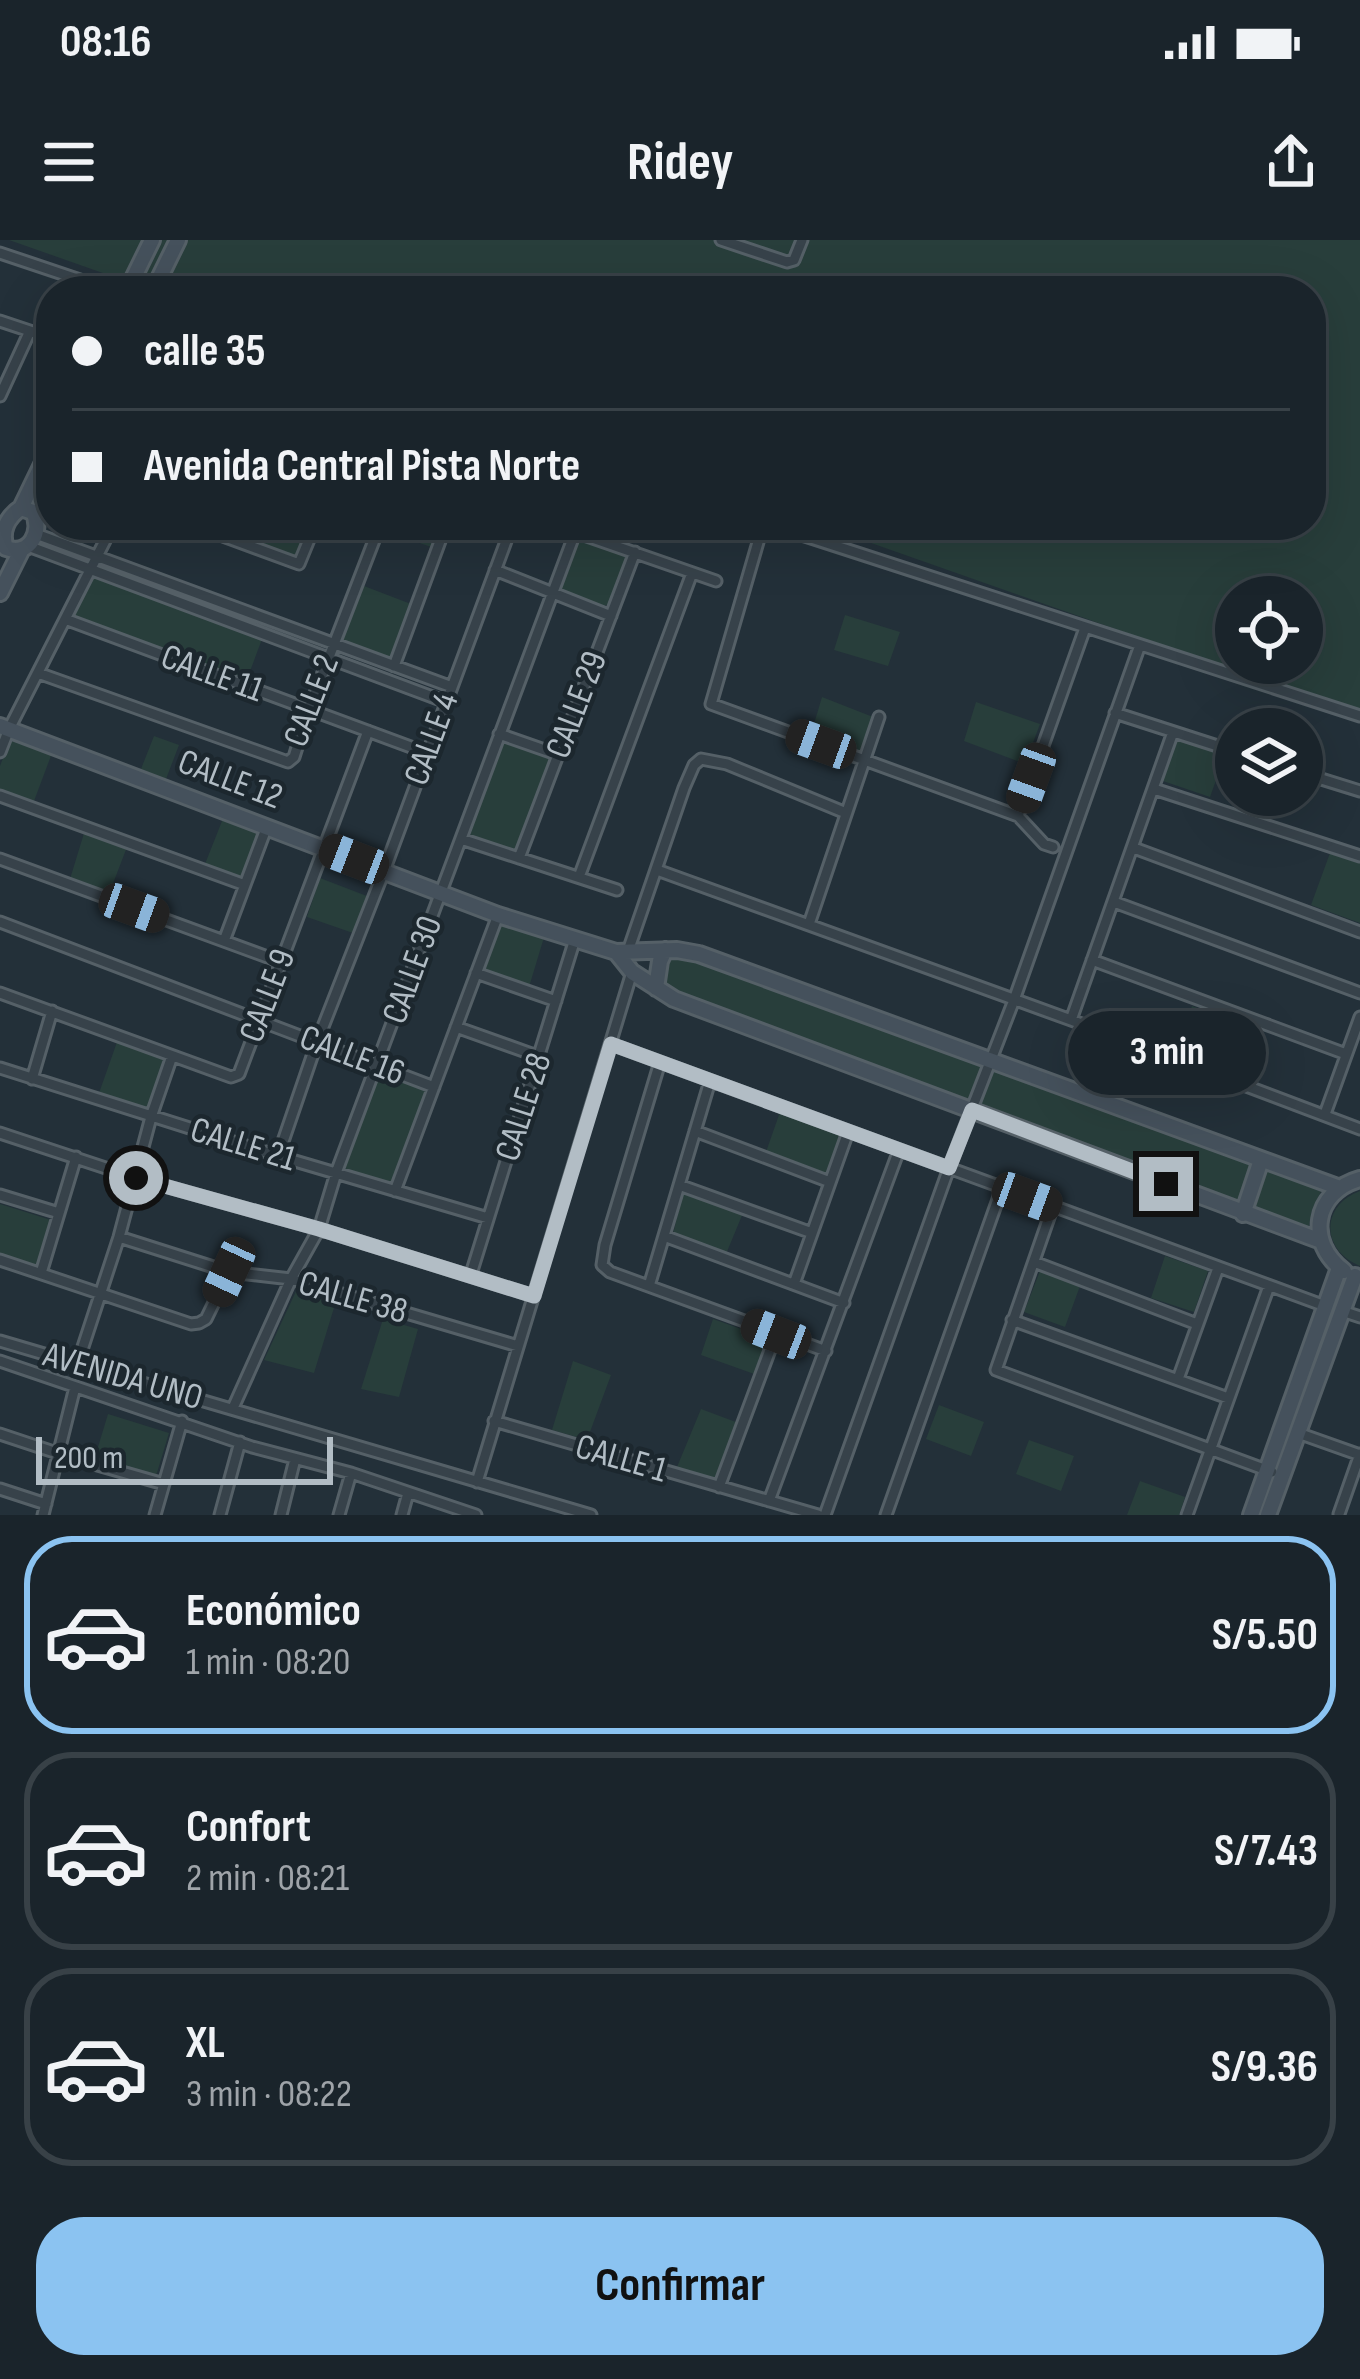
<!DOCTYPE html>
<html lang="es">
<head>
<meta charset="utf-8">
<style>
  body { margin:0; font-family:"Sofia Sans Condensed",sans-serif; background:#273037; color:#f1f3f6; height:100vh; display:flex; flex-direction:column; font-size:45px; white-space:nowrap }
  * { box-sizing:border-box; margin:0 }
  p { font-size:39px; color:#9fa4a9 }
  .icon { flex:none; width:66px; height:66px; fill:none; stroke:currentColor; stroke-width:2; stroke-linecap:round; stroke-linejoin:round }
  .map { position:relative; height:1275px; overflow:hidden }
  .side { display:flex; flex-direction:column; background:#1a242b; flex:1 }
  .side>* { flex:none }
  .banner { position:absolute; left:36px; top:36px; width:1290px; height:264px; border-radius:48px; box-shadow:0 12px 48px #0002,0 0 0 3px #384147; display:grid; align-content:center; height:264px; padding:0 36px; background:#1a242b }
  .buttons { position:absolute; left:1215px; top:336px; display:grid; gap:24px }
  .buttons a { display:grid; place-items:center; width:108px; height:108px; border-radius:50%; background:#1a242b; box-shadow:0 12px 48px #0002,0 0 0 3px #384147; font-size:60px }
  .scale { position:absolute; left:36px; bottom:30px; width:297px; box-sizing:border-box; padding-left:12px; border:6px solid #b2bdc5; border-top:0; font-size:33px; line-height:42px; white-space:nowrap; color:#b2bdc5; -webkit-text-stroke:9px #1c272e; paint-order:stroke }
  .end { position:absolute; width:54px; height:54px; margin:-27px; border:15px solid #b2bdc5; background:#111; box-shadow:0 0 0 6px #111 }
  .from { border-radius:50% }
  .bubble { position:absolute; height:84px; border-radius:42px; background:#1a242b; box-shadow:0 12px 48px #0002,0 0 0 3px #384147; font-size:39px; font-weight:700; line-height:84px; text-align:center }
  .car { position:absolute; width:36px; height:72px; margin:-36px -18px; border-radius:15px; box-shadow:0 0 9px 3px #0007; background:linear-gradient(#222 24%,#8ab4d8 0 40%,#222 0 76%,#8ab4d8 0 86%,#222 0) }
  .banner b { display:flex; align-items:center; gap:42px; height:114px; font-size:45px }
  .banner b+b { border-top:3px solid #384147 }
  .banner i { width:30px; height:30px; background:#f1f3f6 }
  ul { padding:21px 0 0; list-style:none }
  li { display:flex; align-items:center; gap:36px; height:198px; margin:0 24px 18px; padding:0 12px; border:6px solid #384147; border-radius:48px }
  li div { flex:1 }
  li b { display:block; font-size:45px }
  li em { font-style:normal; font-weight:700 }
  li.on { border-color:#8bc3f1 }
  li>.icon { width:108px; height:108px; stroke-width:1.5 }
  .primary-button { display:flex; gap:24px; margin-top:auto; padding:24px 36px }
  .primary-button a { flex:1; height:138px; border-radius:48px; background:#8bc3f1; color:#111; font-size:48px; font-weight:700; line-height:138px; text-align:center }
  .status { display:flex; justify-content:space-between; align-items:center; height:84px; padding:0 60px; background:#1a242b; direction:ltr }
  .status svg { height:33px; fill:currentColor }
  header { display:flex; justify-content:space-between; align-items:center; height:156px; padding:0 36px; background:#1a242b; font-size:54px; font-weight:700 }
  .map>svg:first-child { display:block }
</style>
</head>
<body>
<div class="status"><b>08:16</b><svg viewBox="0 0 49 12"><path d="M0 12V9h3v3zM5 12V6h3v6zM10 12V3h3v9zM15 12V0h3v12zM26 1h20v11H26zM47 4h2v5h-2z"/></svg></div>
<header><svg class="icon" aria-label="menu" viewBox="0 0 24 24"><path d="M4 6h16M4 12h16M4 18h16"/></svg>Ridey<svg class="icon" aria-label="share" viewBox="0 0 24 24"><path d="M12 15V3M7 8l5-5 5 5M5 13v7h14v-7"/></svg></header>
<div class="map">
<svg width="1360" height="1275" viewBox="0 0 1360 1275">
  <rect width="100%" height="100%" fill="#233039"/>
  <path fill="#283e3b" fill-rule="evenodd" d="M 9,0 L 1360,0 L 1360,475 L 820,285 L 1311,285 L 1311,51 L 154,51 ZM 1236,357 L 1302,357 L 1302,423 L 1236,423 Z
    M 268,285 L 311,285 L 298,317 L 261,306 Z
    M 387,285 L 441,285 L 431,307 L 386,291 Z
    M 581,297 L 625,314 L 627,318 L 609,364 L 604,366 L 563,352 L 561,349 L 577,299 Z
    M 94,335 L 262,399 L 246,442 L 76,379 L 75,374 Z
    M 364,346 L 411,364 L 392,416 L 388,419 L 345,404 L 343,399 Z
    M 845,375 L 900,392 L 888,426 L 834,410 Z
    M 822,457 L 873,477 L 860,513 L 811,494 Z
    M 976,462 L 1040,484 L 1025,524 L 964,501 Z
    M 154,496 L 179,505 L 166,539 L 141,529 Z
    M 11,497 L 52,513 L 34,561 L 0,549 L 0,526 Z
    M 1177,500 L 1225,515 L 1210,557 L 1163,541 Z
    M 506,502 L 547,515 L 550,521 L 519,607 L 515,610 L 471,596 L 470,593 L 501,504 Z
    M 224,576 L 260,590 L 261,594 L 243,638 L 205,624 Z
    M 85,590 L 127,607 L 109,654 L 70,639 Z
    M 1330,613 L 1360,622 L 1360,683 L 1311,665 Z
    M 320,638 L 367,656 L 353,693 L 307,677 Z
    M 500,682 L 545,694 L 529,747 L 485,731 L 484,726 Z
    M 685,714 L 980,822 L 982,826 L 971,858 L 967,862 L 677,757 L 661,739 L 663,722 L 670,717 Z
    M 1192,766 L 1227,779 L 1210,824 L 1175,811 Z
    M 117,802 L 162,818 L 164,824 L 149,869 L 98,856 Z
    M 999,829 L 1250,923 L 1254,930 L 1239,964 L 978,867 L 991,832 Z
    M 383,831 L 426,847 L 428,854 L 394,943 L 389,945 L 344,928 L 379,832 Z
    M 780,872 L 840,892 L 842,898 L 829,933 L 825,935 L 766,912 Z
    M 1265,930 L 1322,949 L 1312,971 L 1308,991 L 1250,968 Z
    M 1360,951 L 1360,1026 C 1321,1010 1320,966 1360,951 Z
    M 686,952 L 743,973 L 726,1014 L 673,994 L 683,953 Z
    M 0,964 L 51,980 L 53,985 L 41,1026 L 37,1029 L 0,1017 Z
    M 1165,1016 L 1208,1031 L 1194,1072 L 1151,1058 Z
    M 1040,1031 L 1080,1046 L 1065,1087 L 1024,1072 Z
    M 1341,1042 L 1345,1043 L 1295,1183 L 1291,1184 Z
    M 298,1047 L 337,1058 L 314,1133 L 264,1120 Z
    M 383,1079 L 418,1089 L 399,1157 L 361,1149 Z
    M 713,1079 L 770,1099 L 757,1135 L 701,1115 Z
    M 573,1121 L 611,1135 L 587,1200 L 552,1190 Z
    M 939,1165 L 984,1182 L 971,1216 L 926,1199 Z
    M 701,1169 L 741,1184 L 720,1240 L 677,1227 Z
    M 108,1174 L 169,1193 L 156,1236 L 95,1217 Z
    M 1029,1200 L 1074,1216 L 1061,1251 L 1016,1234 Z
    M 1140,1241 L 1185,1257 L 1179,1275 L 1127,1275 Z"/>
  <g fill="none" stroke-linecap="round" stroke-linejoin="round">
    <g stroke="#556067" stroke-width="15">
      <path id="street" d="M 721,0 L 787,22 L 794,20 L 802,0
        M 0,13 L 113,51
        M 0,81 L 51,98
        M 0,156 L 30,91
        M 193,285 L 299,324 L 315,285
        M 763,285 L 711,464 L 1018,576 L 1044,604 L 1053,607
        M 771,285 L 1360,476
        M 575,292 L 716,341
        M 36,294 L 452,447
        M 28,306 L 446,462
        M 495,330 L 611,376
        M 65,379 L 427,513
        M 394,426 L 446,285
        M 38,433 L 288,522 L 294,517 L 309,469 L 380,285
        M 1115,473 L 1236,512
        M 499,494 L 559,515
        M 0,512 L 9,489 L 113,285
        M 1302,533 L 1360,551
        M 1154,549 L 1360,616
        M 0,556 L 245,645
        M 1018,576 L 1085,388
        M 461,599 L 617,650
        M 1134,608 L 1360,692
        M 519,618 L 635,312
        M 0,619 L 281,722
        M 657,630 L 1071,780 L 1360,889
        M 579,637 L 692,333
        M 1114,662 L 1360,753
        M 0,682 L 434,847
        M 809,684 L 879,477
        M 224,701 L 267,586
        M 628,711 L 684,548 L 694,525 L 701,519 L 727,524 L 846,573
        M 1092,720 L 1346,814
        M 476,733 L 556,761
        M 0,753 L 231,837 L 239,834 L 368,491
        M 1071,780 L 1173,492
        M 456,787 L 540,817
        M 611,804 L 1325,1066
        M 660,822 L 605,1005 L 602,1025 L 610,1032 L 826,1111
        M 0,828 L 278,916 L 488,978
        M 32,839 L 52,771
        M 1325,874 L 1360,777
        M 695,891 L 830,942
        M 0,893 L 136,938 L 319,989 L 534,1056
        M 278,916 L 317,802 L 384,631 L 512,285
        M 679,945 L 812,993
        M 395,951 L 498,675
        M 0,955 L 59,973
        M 1053,966 L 996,1130 L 1272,1232
        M 664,996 L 844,1063
        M 119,997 L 229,1032 L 291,1039 L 518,1106
        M 0,1020 L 191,1084 L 199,1083 L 206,1079 L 229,1032
        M 1034,1022 L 1197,1084
        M 41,1033 L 76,917
        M 471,1034 L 575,699
        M 794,1044 L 848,892
        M 649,1046 L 710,841
        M 1342,1071 L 1360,1077
        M 1012,1080 L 1228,1158
        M 0,1101 L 591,1275
        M 0,1121 L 252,1207 L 351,1233 L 476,1275
        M 77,1125 L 119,997 L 151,877 L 172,816
        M 1178,1139 L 1218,1028
        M 233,1168 L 291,1039 L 319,989 L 336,933 L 578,285
        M 494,1181 L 818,1275
        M 1298,1193 L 1360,1215
        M 0,1194 L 60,1214
        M 66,1216 L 164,1244
        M 477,1242 L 632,732
        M 719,1247 L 776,1094
        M 0,1249 L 46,1264
        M 769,1261 L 899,910
        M 1339,1274 L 1360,1214
        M 43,1275 L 75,1147
        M 155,1275 L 182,1181
        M 220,1275 L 240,1202
        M 281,1275 L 295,1219
        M 339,1275 L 351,1233
        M 402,1275 L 408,1253
        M 825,1275 L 949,928 L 1014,760 L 1140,405
        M 886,1275 L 1002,948
        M 1187,1275 L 1269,1046"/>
    </g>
    <g stroke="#556067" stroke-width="20">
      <path id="secondary" d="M 127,51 L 152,0
        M 153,51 L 178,0
        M 21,268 L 33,272 C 43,291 30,317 6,308 C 0,292 7,277 21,268 Z
        M 21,268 L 51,206
        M 37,277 L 51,250
        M 0,353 L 21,311
        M 0,486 L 498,675 L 616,712 L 677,710 L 699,714 L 1340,948
        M 616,712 L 632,732 L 674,759 L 1321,1001
        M 656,748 L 660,721 L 665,710
        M 1243,974 L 1261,920
        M 1344,1031 C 1306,1003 1313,952 1360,939
        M 1251,1275 L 1339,1028
        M 1268,1275 L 1355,1036"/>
    </g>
    <use href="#street" stroke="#37424a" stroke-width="9"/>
    <use href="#secondary" stroke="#45515c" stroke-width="14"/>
  </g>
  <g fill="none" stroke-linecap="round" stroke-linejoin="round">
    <path stroke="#b2bdc5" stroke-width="15" d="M 136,938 L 319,989 L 534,1056 L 611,804 L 949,928 L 972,870 L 1166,944"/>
  </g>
  <g text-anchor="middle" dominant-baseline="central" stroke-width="9" stroke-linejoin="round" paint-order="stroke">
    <g font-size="36" fill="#b2bdc5" stroke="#1c272e">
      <text transform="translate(212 434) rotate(20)">CALLE 11</text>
      <text transform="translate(312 461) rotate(-69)">CALLE 2</text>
      <text transform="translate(577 465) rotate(-69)">CALLE 29</text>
      <text transform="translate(432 499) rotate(-70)">CALLE 4</text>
      <text transform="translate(230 540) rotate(21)">CALLE 12</text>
      <text transform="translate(413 730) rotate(-70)">CALLE 30</text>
      <text transform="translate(268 756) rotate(-69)">CALLE 9</text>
      <text transform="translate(352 816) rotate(21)">CALLE 16</text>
      <text transform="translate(524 867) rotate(-72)">CALLE 28</text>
      <text transform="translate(243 905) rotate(17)">CALLE 21</text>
      <text transform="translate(353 1058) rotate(16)">CALLE 38</text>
      <text transform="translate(123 1137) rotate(16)">AVENIDA UNO</text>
      <text transform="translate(621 1219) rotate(16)">CALLE 1</text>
    </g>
  </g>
</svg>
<div class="buttons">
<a><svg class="icon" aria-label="locate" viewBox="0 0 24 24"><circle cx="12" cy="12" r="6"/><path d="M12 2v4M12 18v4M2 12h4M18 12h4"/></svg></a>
<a><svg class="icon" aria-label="layers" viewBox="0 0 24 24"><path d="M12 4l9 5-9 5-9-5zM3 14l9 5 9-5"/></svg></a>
</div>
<div class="scale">200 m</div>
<i class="end from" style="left:136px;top:938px"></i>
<i class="end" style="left:1166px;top:944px"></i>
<div class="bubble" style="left:1068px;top:771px;width:198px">3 min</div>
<i class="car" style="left:821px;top:504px;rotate:290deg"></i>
<i class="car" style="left:1031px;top:538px;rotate:200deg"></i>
<i class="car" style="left:354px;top:619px;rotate:291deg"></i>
<i class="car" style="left:134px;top:668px;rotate:110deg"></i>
<i class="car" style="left:1027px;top:957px;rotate:110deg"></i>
<i class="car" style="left:229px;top:1032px;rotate:205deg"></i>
<i class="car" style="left:776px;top:1094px;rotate:291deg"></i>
<div class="banner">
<b><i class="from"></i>calle 35</b>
<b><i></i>Avenida Central Pista Norte</b>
</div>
</div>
<section class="side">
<ul>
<li class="on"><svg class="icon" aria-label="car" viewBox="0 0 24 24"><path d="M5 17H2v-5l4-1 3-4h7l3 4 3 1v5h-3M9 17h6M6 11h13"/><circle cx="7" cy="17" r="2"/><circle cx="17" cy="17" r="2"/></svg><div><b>Económico</b><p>1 min · 08:20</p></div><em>S/5.50</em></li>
<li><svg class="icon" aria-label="car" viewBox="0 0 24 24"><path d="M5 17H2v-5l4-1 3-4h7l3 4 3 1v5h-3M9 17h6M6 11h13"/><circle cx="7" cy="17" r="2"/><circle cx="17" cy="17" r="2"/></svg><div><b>Confort</b><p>2 min · 08:21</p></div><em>S/7.43</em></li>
<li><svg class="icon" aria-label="car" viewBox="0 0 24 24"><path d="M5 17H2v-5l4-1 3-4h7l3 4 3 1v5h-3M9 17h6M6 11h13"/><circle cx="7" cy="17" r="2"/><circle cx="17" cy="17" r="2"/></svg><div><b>XL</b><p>3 min · 08:22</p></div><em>S/9.36</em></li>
</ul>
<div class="primary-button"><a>Confirmar</a></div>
</section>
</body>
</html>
